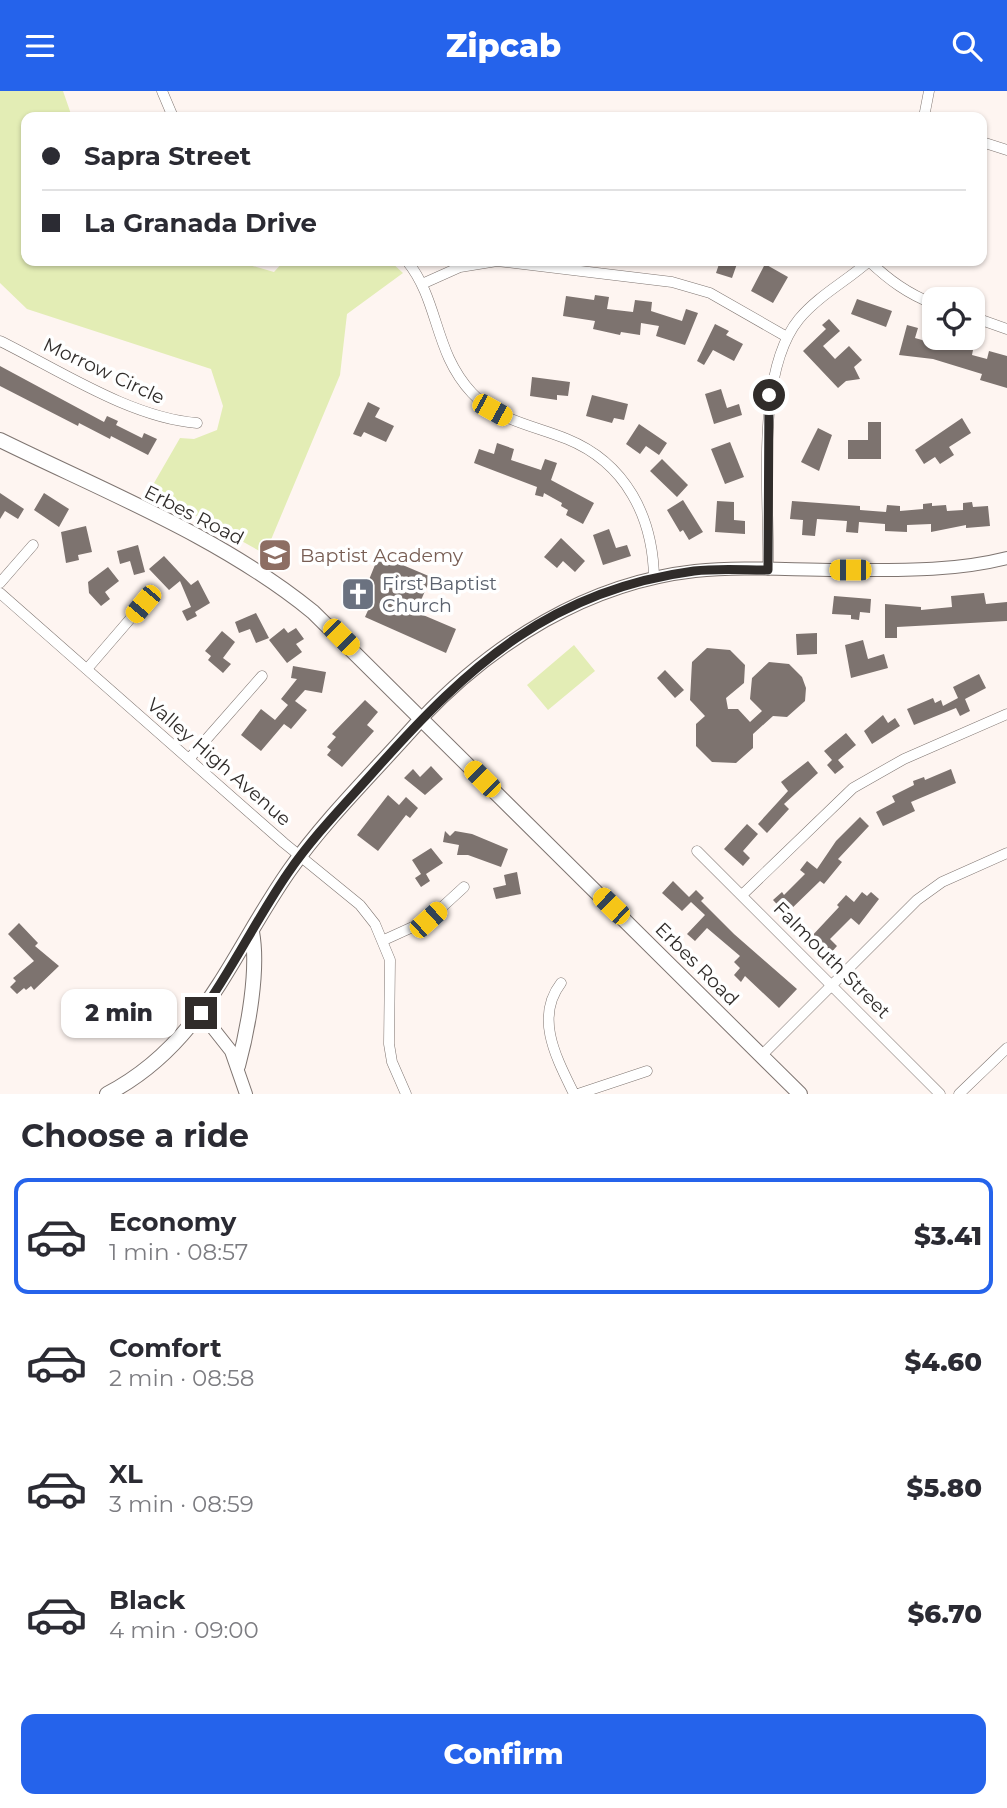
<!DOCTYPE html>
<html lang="en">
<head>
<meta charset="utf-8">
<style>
  body { margin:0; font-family:Montserrat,sans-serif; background:#f2f2f3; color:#2b2b33; height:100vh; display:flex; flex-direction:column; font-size:26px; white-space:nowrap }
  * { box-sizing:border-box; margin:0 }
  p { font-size:23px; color:#7c7c81 }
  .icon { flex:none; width:38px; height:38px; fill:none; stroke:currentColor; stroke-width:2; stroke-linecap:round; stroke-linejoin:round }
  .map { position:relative; height:1003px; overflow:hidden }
  .panel { display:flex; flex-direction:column; background:#fff; flex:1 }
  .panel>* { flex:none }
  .hud { position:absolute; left:21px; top:21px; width:966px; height:154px; border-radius:14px; box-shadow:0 2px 5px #0004; display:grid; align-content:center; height:154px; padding:0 21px; background:#fff }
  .fabs { position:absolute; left:922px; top:196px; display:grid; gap:14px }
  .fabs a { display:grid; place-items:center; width:63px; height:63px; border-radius:14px; background:#fff; box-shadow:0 2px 5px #0004; font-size:35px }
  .end { position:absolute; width:32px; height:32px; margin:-16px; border:9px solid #302c2a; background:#fff; box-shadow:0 0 0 4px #fff }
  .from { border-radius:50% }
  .bubble { position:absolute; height:49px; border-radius:14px; background:#fff; box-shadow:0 2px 5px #0004; font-size:23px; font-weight:800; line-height:49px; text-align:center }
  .car { position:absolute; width:21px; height:42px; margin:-21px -10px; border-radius:9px; box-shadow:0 0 5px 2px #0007; background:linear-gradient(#f5c518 24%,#345 0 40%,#f5c518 0 76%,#345 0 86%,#f5c518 0) }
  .hud b { display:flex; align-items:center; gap:24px; height:66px; font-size:26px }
  .hud b+b { border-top:2px solid #e1e1e2 }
  .hud i { width:18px; height:18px; background:#2b2b33 }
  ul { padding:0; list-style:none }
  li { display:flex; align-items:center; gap:21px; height:116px; margin:0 14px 10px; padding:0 7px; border:4px solid transparent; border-radius:14px }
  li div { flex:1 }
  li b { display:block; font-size:26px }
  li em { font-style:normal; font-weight:800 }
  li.on { border-color:#2563eb }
  li>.icon { width:63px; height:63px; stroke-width:1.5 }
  h2 { padding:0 21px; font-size:32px; line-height:84px }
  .cta { display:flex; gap:14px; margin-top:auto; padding:14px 21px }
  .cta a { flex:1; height:80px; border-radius:14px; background:#2563eb; color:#fff; font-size:28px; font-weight:800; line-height:80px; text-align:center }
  header { display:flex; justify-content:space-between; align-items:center; height:91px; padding:0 21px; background:#2563eb; color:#fff; font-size:32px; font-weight:800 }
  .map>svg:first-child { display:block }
</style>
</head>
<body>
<header><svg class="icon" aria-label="menu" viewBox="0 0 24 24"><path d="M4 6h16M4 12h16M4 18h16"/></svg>Zipcab<svg class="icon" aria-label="search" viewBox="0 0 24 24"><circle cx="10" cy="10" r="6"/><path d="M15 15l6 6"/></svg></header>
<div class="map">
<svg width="1007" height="1003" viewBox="0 0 1007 1003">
  <rect width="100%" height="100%" fill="#fef5f1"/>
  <path fill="#e3edb5" d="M 0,0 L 63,0 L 72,26 L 26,26 L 26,170 L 235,170 L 274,181 L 284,170 L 390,170 L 403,182 L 347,223 L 340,284 L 265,463 L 150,399 L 180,347 L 194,348 L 217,339 L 223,315 L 211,278 L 27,218 L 0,192 Z
    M 574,554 L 595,580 L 548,619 L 527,594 Z"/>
  <path fill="#7d736f" d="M 720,170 L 738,170 L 732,187 L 716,182 Z
    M 765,173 L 788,186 L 773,212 L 751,200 Z
    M 595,204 L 609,206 L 607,218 L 633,221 L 635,209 L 652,211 L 651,220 L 682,230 L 686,218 L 698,222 L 685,254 L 656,245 L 659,235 L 641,232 L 640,244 L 621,241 L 620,244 L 593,238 L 595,230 L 563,225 L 566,205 L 594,209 Z
    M 857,208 L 892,220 L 886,236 L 851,223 Z
    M 829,228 L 840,240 L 823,255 L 835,268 L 849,255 L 862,269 L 854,276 L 860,288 L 846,290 L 838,297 L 803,260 L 826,238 L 822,234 Z
    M 715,233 L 729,240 L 726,244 L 743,253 L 734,270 L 713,259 L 704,274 L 697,270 Z
    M 907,234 L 918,237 L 915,247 L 947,256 L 948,252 L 973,259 L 972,264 L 987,268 L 989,260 L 1007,265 L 1007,297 L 980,289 L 982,283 L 933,268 L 899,264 Z
    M 0,275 L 104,331 L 107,325 L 118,330 L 116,334 L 142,347 L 144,342 L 157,348 L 148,364 L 111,345 L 110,348 L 79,332 L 78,335 L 0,295 Z
    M 532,286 L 570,291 L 568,305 L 557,304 L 557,309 L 530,305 Z
    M 721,298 L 727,317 L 739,313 L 742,324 L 714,333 L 705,303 Z
    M 592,304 L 628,313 L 624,329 L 614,327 L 612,332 L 586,325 Z
    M 368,311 L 380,317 L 375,326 L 394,335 L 386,351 L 364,341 L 361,346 L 353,343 Z
    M 962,327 L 971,342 L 949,356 L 954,364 L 940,373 L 935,366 L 924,373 L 915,359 Z
    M 868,331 L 881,331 L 881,368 L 848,368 L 848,349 L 868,349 Z
    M 639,333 L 667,352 L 659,364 L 646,355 L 640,363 L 626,353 Z
    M 818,337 L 832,344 L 819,380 L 801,371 Z
    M 730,351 L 744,386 L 725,393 L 711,358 Z
    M 497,352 L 514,358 L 511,369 L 541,379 L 545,368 L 557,372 L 551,389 L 594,412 L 583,433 L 566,424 L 568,419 L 561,415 L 562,412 L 544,402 L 543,406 L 535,404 L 537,396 L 474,372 L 479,358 L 494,363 Z
    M 662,368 L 688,394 L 677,406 L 650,380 Z
    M 0,402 L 24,418 L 18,428 L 5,420 L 0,428 Z
    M 44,402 L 69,418 L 59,436 L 34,419 Z
    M 683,409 L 703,441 L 689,449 L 683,439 L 680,441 L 667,419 Z
    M 717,410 L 734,411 L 734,429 L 745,430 L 745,443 L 715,441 Z
    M 792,410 L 860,415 L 860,419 L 886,421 L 887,414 L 900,415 L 900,420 L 923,418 L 923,413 L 932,412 L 932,415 L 946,414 L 947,420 L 963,419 L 963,412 L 972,411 L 973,416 L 988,415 L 990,435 L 966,437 L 966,434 L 931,441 L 931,433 L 907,434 L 907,441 L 885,440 L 885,433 L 859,431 L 858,442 L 846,441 L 847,430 L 817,428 L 815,445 L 802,444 L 803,429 L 790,428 Z
    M 86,435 L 92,461 L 78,464 L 79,469 L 66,472 L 61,441 Z
    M 609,438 L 616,457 L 627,454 L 631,465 L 603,474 L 593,444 Z
    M 561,447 L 585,470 L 575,481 L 563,470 L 557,477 L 544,466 Z
    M 138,454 L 145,481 L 134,484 L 130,470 L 120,473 L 117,460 Z
    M 379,464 L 431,486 L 416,521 L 456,538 L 446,562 L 365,526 L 369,517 L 350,509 L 355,497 L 364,501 Z
    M 164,465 L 191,494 L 198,489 L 210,512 L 195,521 L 197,525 L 187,530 L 182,520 L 191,516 L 180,490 L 169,499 L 149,478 Z
    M 108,476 L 119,490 L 105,501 L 110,508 L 101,515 L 89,502 L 88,491 Z
    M 984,502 L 986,513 L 1007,511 L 1007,530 L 897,536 L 897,547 L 885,547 L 885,513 L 921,516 L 921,519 L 952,516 L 951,505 Z
    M 834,505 L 871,508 L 870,522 L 860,521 L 859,529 L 851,528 L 851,524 L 832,523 Z
    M 256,522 L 269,547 L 256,552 L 250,538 L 239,542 L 235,531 Z
    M 284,537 L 288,542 L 296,537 L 304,548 L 296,553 L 302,561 L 287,572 L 269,549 Z
    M 222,540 L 235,551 L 223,567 L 231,573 L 223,582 L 208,569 L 211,565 L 205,560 Z
    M 817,542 L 817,563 L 797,564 L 796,543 Z
    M 863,549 L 868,568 L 884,563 L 888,577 L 851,587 L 845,554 Z
    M 707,557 L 730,559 L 745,574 L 744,592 L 726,607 L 728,618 L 738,618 L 750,631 L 762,620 L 750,608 L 752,587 L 769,571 L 789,573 L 802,586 L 806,597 L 805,610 L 787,626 L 773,625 L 753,643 L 753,657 L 736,672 L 712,671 L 696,655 L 696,633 L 705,625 L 690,609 L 692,571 Z
    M 293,575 L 326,581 L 322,602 L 305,599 L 295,610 L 307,619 L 291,638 L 284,633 L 261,660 L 241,644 L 261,618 L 275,629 L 288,614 L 281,608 L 297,588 L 291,587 Z
    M 665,579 L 684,599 L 675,607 L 657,587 Z
    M 979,583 L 986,597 L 965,608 L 970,620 L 960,625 L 956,617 L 914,634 L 907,618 L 933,607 L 935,612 L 941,609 L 943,615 L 958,607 L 953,596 Z
    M 365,609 L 378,621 L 367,634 L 374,640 L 342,676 L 327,664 L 331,659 L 327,656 L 336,646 L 332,643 Z
    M 883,624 L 888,632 L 895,627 L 900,635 L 872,653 L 864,640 Z
    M 846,642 L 856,654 L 838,669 L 844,676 L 835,683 L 827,674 L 832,669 L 824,660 Z
    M 808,670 L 818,682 L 784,713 L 789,718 L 767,742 L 758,733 L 788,700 L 781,691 Z
    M 431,675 L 443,688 L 425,704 L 404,687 L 413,678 L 420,686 Z
    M 951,678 L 956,692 L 911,711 L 915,720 L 883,735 L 876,721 L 895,711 L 892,705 L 914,694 L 913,690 L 924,686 L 925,689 Z
    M 388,704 L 399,714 L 406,706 L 418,717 L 410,727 L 406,724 L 378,760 L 357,744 Z
    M 860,726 L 869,735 L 838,768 L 842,771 L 824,793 L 820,790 L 786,823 L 773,809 L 782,801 L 784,804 L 805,783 L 800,779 L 807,770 L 817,778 L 836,750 Z
    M 747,733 L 758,743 L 743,760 L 750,767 L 743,775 L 724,758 Z
    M 445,740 L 450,745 L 455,740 L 472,743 L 508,758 L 501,776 L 468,764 L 457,764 L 459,754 L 443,751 Z
    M 431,757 L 443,772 L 426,783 L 430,790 L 421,796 L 415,787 L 421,783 L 412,769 Z
    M 517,781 L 521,803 L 496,808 L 493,797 L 506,794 L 504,784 Z
    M 673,790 L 689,806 L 696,799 L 704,807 L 701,810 L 734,843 L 797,898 L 779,917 L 745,885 L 741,891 L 734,884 L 740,877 L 734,871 L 740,865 L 707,837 L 695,850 L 687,843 L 705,824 L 691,811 L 682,820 L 662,802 Z
    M 862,801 L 867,805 L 871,801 L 879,808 L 859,834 L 851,827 L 830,848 L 837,855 L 829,864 L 810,847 L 839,816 L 837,814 L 846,804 L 854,811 Z
    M 19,832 L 38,852 L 35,855 L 59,875 L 34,899 L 31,895 L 26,899 L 24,897 L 17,903 L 10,896 L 16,890 L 13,887 L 34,870 L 8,843 Z"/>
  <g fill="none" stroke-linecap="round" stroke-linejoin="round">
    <g stroke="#7f7571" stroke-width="11">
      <path id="minor" d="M 162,0 L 173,26
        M 924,26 L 929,0
        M 982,51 L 1007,59
        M 407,170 C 440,211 433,260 472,302 C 498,330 533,334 567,348 C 626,372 653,426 654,487
        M 869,170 C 889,189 908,203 934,213
        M 422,193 L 460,176 L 497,170 L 672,191 L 710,202 L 787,246
        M 973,226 L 1007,238
        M 0,250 C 59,279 131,327 197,332
        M 768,479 C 770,408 754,283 799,228 C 819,204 847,190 869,170
        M 0,492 L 33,454
        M 0,502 L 284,752 L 360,814 L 375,833 L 390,869 L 389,953 L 392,971 L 406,1003
        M 87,578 L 143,513
        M 189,668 L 262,585
        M 697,760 L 940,1003
        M 742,804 L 853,697 L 904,668 L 1007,623
        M 384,849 L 428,829 L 464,796
        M 561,892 C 534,927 557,968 574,1003
        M 762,964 L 917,809 L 942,791 L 1007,762
        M 578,1003 L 647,980
        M 959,1003 L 1007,957"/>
    </g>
    <g stroke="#7f7571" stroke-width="14">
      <path id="tertiary" d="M 421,628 C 494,551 588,492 695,480 C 742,475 791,479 838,479 C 895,479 952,481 1007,467
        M 201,922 L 231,960 L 246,1003"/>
    </g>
    <g stroke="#7f7571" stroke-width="16">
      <path id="secondary" d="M 0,349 C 106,401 221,446 313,521 L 800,1003
        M 238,975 C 248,938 259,879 252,841
        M 107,1003 C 203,953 231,863 289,780 C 327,726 377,678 421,628"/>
    </g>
    <use href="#minor" stroke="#fff" stroke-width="10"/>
    <use href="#tertiary" stroke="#fff" stroke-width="12"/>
    <use href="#secondary" stroke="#fff" stroke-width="14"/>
  </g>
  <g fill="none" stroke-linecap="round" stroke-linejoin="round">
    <path stroke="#302c2a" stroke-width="9" d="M 201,922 C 233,877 257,827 288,782 C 314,744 347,711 377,677 C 469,574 551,499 694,480 C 718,477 744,479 768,479 L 769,304"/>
  </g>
  <defs>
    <g id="school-square" transform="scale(1.75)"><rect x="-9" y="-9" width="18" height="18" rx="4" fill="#8d6e63" stroke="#fff"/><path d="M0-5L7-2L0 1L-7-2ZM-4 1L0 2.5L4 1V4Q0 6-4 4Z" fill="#fff"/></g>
    <g id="church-square" transform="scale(1.75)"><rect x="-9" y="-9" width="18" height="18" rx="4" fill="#6b7280" stroke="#fff"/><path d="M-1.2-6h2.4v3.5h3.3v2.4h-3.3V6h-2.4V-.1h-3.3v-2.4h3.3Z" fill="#fff"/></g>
  </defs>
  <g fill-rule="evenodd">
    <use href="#school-square" x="275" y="464"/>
    <use href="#church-square" x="358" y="503"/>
  </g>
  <g text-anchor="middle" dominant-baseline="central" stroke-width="7" stroke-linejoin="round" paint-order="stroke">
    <g font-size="19" fill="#302c2a" stroke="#fff">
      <text transform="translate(104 280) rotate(25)">Morrow Circle</text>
      <text transform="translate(194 424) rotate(27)">Erbes Road</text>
      <text transform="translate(219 671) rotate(41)">Valley High Avenue</text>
      <text transform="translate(832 869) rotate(45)">Falmouth Street</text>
      <text transform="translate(697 873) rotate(45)">Erbes Road</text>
    </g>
    <g font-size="19" fill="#785e54" stroke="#fff" text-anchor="start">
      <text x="300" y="464">Baptist Academy</text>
    </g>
    <g font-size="19" fill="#5b616d" stroke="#fff" text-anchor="start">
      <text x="382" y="492">First Baptist<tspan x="382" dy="22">Church</tspan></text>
    </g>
  </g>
</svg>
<div class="fabs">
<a><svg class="icon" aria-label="locate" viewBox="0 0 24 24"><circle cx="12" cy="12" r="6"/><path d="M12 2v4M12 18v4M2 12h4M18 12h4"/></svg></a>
</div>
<i class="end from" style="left:769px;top:304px"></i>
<i class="end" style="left:201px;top:922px"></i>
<div class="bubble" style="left:61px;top:898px;width:116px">2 min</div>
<i class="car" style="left:492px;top:319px;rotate:119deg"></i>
<i class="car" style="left:850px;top:479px;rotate:270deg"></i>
<i class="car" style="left:143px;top:513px;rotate:220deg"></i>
<i class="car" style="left:341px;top:546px;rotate:135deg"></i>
<i class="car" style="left:482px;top:688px;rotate:315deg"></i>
<i class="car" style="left:611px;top:815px;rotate:314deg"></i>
<i class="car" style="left:428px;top:829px;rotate:48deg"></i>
<div class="hud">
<b><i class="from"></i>Sapra Street</b>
<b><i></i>La Granada Drive</b>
</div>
</div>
<section class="panel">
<h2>Choose a ride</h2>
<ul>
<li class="on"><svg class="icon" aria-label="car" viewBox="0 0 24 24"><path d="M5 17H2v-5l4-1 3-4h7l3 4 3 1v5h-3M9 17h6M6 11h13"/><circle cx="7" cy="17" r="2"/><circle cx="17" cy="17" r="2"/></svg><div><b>Economy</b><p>1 min · 08:57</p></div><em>$3.41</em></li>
<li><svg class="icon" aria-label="car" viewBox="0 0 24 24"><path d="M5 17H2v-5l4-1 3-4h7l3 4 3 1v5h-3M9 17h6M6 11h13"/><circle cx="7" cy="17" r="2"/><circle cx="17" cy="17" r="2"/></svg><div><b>Comfort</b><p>2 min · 08:58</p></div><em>$4.60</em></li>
<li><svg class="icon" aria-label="car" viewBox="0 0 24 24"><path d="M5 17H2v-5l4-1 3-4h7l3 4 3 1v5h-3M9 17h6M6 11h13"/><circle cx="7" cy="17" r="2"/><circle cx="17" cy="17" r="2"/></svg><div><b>XL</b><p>3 min · 08:59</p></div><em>$5.80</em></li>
<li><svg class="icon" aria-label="car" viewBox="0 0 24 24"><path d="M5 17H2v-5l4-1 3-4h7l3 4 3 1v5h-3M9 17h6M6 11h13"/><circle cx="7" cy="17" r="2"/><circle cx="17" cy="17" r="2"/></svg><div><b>Black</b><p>4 min · 09:00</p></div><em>$6.70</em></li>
</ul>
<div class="cta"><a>Confirm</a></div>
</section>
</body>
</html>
